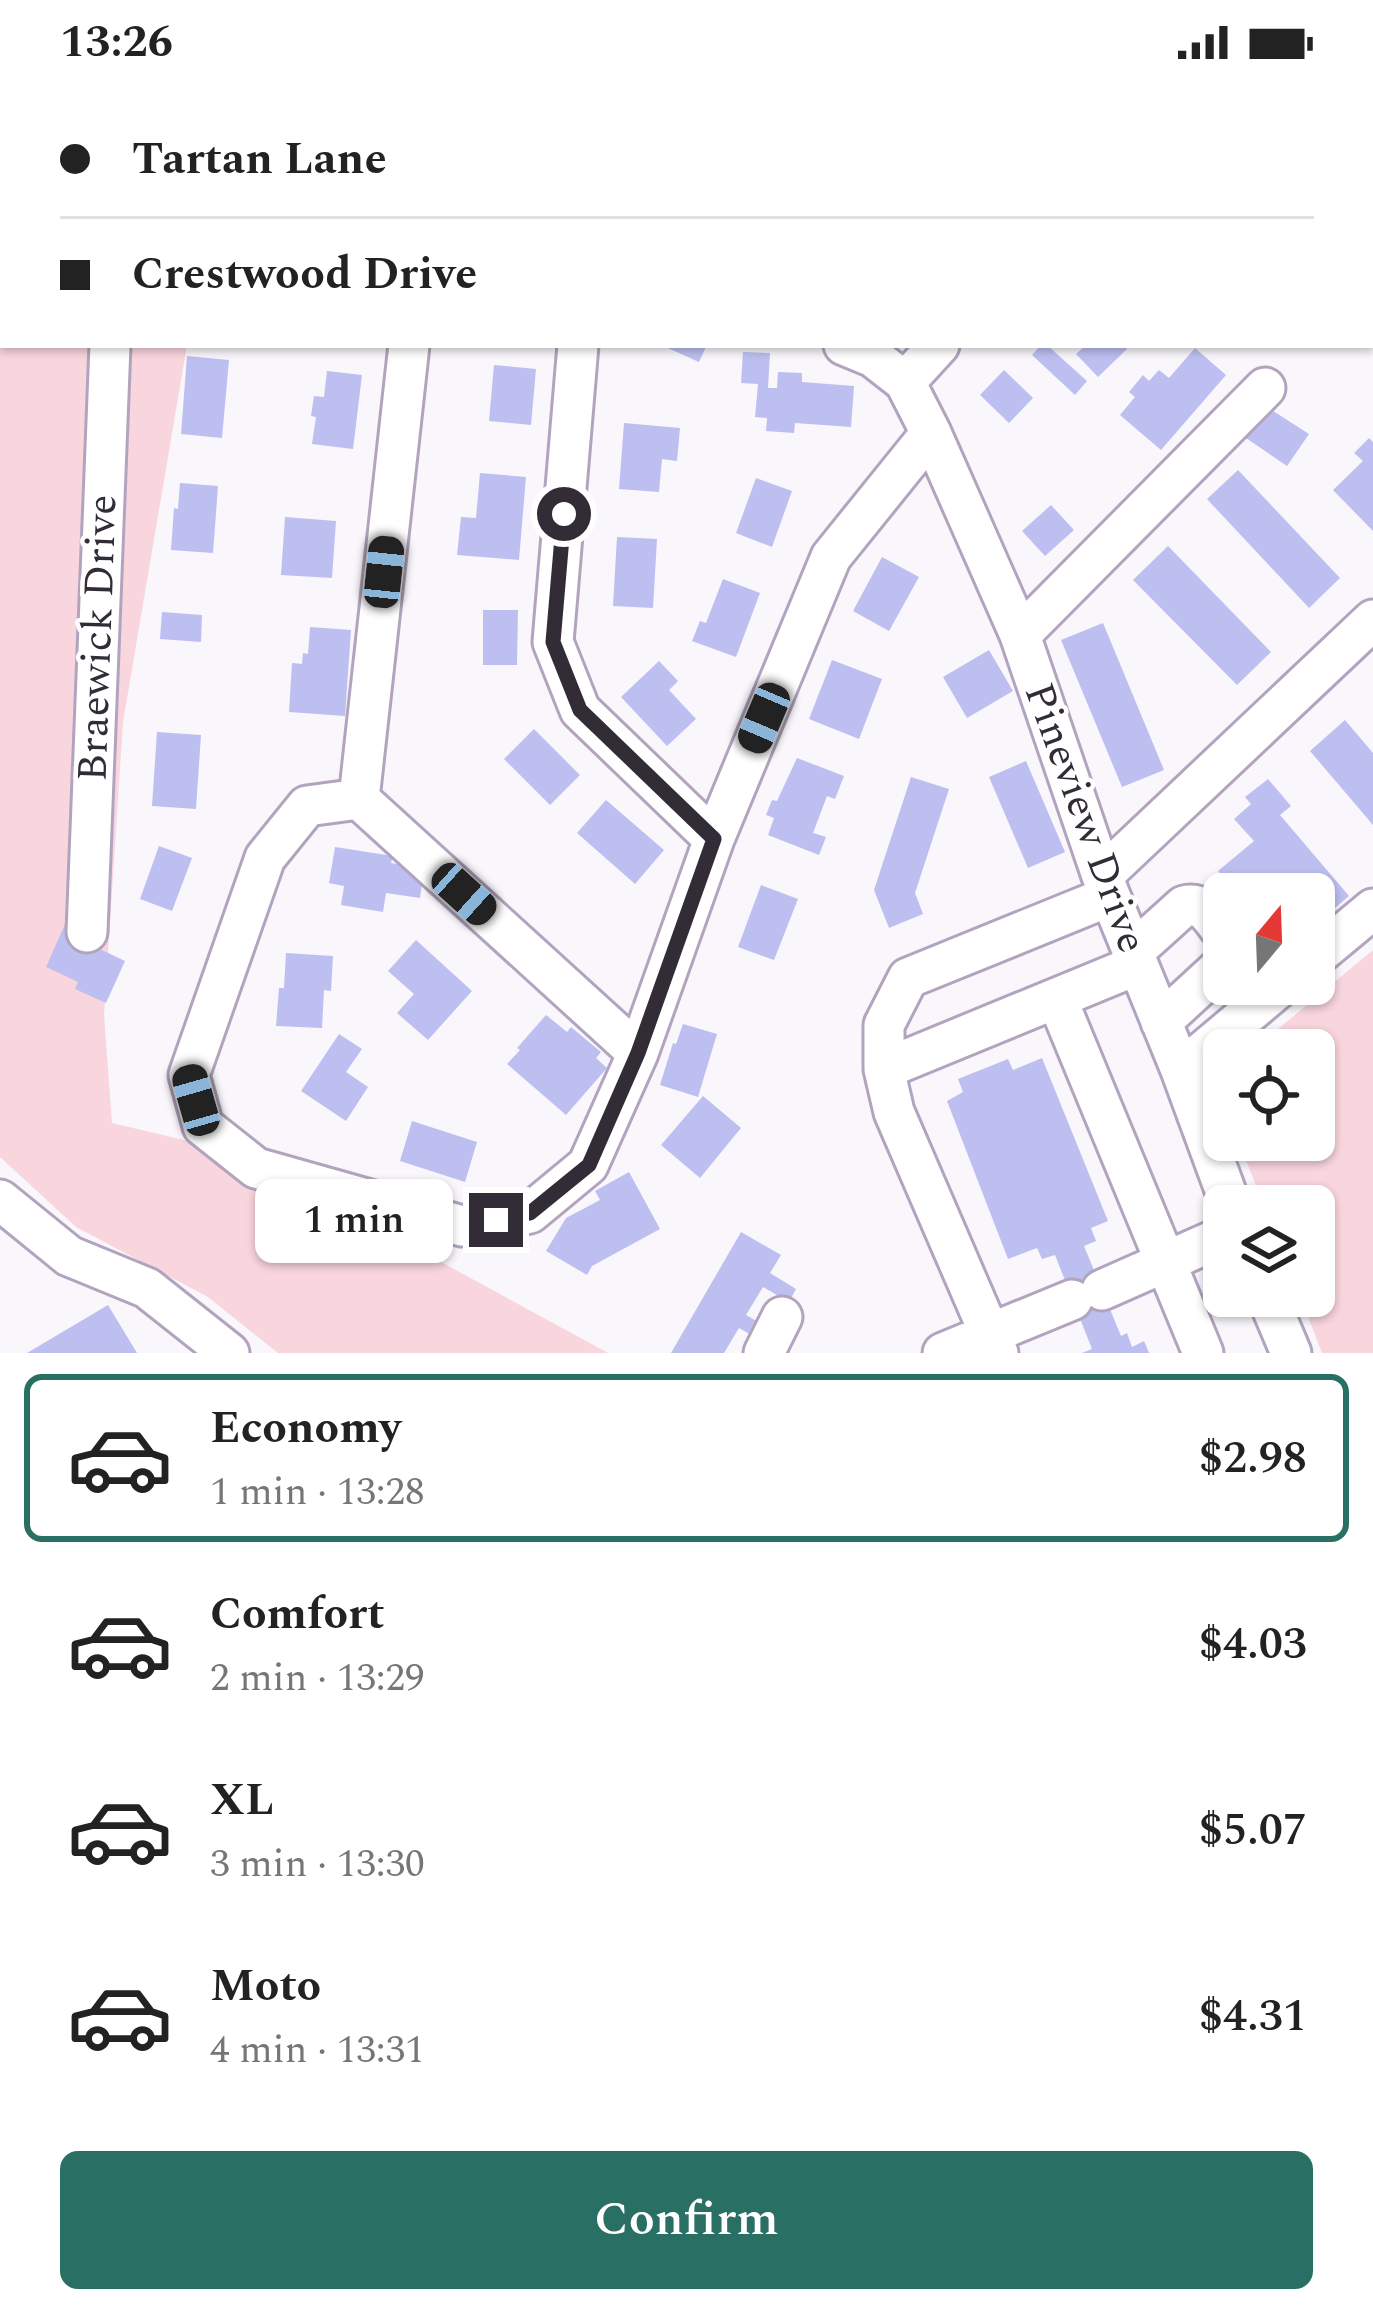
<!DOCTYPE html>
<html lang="en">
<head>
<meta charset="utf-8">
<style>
  body { margin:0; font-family:Spectral,serif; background:#f6f6f6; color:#222; height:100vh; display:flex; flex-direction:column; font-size:45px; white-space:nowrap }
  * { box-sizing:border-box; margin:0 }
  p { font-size:39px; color:#767676 }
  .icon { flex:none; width:66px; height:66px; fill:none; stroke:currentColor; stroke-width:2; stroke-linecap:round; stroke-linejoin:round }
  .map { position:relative; height:1269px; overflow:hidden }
  .panel { display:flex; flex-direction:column; background:#fff; flex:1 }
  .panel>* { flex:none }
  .top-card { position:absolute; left:0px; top:0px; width:1374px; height:264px; box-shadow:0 3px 9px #0004; display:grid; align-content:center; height:264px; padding:0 60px; background:#fff }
  .needle { width:78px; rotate:19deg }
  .controls { position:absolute; left:1203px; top:789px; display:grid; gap:24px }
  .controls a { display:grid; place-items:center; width:132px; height:132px; border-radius:18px; background:#fff; box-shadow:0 3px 9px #0004; font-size:60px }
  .end { position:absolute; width:54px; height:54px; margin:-27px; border:15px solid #322c37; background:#fff; box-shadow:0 0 0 6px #fff }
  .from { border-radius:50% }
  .bubble { position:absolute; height:84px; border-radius:18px; background:#fff; box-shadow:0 3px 9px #0004; font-size:39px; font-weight:600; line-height:84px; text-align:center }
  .car { position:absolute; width:36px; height:72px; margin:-36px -18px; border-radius:15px; box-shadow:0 0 9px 3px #0007; background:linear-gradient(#222 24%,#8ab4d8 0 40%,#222 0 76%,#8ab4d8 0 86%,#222 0) }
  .top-card b { display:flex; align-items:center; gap:42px; height:114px; font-size:45px }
  .top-card b+b { border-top:3px solid #e0e0e0 }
  .top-card i { width:30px; height:30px; background:#222 }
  ul { padding:21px 0 0; list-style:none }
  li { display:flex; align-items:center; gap:36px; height:168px; margin:0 24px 18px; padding:0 36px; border:6px solid transparent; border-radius:18px }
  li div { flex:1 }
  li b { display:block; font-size:45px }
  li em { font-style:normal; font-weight:600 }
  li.current { border-color:#296f64 }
  li>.icon { width:108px; height:108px; stroke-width:1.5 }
  .cta { display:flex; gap:24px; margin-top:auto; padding:24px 60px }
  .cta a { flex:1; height:138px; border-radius:18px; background:#296f64; color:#fff; font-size:48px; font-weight:600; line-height:138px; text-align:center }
  .status { display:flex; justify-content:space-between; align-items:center; height:84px; padding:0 60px; background:#fff; direction:ltr }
  .status svg { height:33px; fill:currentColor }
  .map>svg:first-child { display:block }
</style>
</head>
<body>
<div class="status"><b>13:26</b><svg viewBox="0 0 49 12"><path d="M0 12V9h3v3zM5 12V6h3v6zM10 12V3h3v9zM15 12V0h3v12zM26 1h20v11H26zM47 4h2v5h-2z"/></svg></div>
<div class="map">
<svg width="1373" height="1269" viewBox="0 0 1373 1269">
  <rect width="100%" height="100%" fill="#f9f6fc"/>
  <path fill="#f9d5de" d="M 0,0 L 120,0 L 121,3 L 3,3 L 3,261 L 187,261 L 123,638 L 104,931 L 112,1039 L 243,1070 L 608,1269 L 278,1269 L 208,1213 L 76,1143 L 0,1073 Z
    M 1373,866 L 1373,1269 L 1322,1269 L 1300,1212 L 1314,1212 L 1314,1122 L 1264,1122 L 1238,1056 L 1314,1056 L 1314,966 L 1253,966 Z"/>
  <path fill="#bdbff1" d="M 661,261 L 707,261 L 699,278 Z
    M 1041,261 L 1047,261 L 1087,297 L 1075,311 L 1032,271 Z
    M 1086,261 L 1123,261 L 1127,265 L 1098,293 L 1076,270 Z
    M 1195,264 L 1226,291 L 1161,366 L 1120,331 L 1135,313 L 1129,308 L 1143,291 L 1149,297 L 1159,286 L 1169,294 Z
    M 743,268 L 770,269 L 768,304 L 777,304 L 778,288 L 802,289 L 802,298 L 854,302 L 851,343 L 795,339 L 794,349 L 766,347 L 767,334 L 755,333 L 758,300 L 741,299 Z
    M 187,272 L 229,276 L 222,354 L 181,350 Z
    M 494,281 L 536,285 L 531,341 L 489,337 Z
    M 1004,286 L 1033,314 L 1009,339 L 980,311 Z
    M 327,287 L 362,291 L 353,365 L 312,360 L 316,333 L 311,332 L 314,312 L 324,313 Z
    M 1267,323 L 1309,350 L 1287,382 L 1246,354 Z
    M 624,339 L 680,344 L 677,377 L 662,375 L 659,408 L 619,405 Z
    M 1369,354 L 1373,358 L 1373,447 L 1333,406 L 1363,377 L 1354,369 Z
    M 1238,386 L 1340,494 L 1309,524 L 1207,415 Z
    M 480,389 L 526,393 L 519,476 L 457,471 L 461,433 L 476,434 Z
    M 756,394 L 792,407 L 772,463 L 736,449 Z
    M 180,399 L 218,402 L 213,469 L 171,466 L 174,424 L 178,425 Z
    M 1051,421 L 1074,446 L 1045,472 L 1022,447 Z
    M 285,433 L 336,437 L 332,494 L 281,491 Z
    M 617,453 L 657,455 L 653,524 L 613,522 Z
    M 1168,462 L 1271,568 L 1237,601 L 1133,496 Z
    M 882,473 L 919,493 L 889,547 L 853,527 Z
    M 723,495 L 760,509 L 736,573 L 692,557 L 700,537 L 706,539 Z
    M 483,526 L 518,526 L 517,581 L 483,581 Z
    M 162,528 L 202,531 L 201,558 L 160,555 Z
    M 1103,539 L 1164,686 L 1122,703 L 1061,556 Z
    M 310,543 L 351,546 L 345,632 L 289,628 L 292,579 L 302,580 L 303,569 L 308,570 Z
    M 989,566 L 1013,607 L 967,634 L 943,593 Z
    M 832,576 L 882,595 L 859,655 L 809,635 Z
    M 659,577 L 678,597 L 669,606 L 696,635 L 667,662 L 621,613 Z
    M 1345,636 L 1373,669 L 1373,741 L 1310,667 Z
    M 534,645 L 580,691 L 550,721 L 504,675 Z
    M 157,648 L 201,651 L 196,725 L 152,722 Z
    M 797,674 L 844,692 L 835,715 L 827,712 L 813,749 L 826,753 L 819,771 L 768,751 L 774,734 L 766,731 L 772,716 L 777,717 Z
    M 1026,677 L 1065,768 L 1028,784 L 989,693 Z
    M 911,693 L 949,705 L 915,809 L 923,830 L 889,844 L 874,806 Z
    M 1268,695 L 1291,722 L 1280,731 L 1349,812 L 1314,842 L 1314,810 L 1238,810 L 1218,787 L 1254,757 L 1234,735 L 1251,720 L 1245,713 Z
    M 606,716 L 664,766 L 635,800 L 577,749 Z
    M 159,762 L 192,774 L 172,827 L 140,815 Z
    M 335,763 L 393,772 L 391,779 L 424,785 L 420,814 L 386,809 L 383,828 L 341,821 L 344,802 L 329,799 Z
    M 761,801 L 798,815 L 774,876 L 738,863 Z
    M 66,838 L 89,849 L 85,858 L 125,877 L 106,919 L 75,905 L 78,898 L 46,883 Z
    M 416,856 L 472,907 L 428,956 L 397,929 L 414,910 L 388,887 Z
    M 286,869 L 333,872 L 331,907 L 324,906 L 322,944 L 276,942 L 279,904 L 284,904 Z
    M 546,931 L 567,948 L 571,943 L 601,968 L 596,974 L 607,984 L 566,1031 L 507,980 L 520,966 L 517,964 Z
    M 683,940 L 717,950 L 698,1013 L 660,1001 L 673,959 L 676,960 Z
    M 339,950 L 362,965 L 346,988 L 368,1003 L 346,1037 L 301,1007 Z
    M 1042,974 L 1108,1137 L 1091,1144 L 1096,1157 L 1084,1162 L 1121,1252 L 1127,1249 L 1132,1263 L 1144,1257 L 1149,1269 L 1082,1269 L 1092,1265 L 1055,1171 L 1042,1175 L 1037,1164 L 1008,1175 L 947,1017 L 963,1008 L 958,995 L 1008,975 L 1013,986 Z
    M 703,1012 L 741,1044 L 700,1094 L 661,1061 Z
    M 412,1037 L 477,1058 L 465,1098 L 400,1077 Z
    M 629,1088 L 660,1145 L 592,1182 L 587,1191 L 546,1167 L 566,1134 L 600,1116 L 595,1107 Z
    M 741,1148 L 781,1171 L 770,1189 L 796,1205 L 789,1218 L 763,1203 L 746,1231 L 767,1243 L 760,1256 L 739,1244 L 724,1269 L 671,1269 Z
    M 108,1221 L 137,1269 L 27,1269 Z"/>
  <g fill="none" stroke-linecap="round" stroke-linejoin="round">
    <g stroke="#b2a4be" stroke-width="45">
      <path id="minor" d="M 241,0 L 248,3
        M 134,3 L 136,0
        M 1163,3 L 1164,0
        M 409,261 L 359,715 L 638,969
        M 578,261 L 553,558 L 580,626 L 714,755
        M 844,261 L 873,273 L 905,298 L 931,349 L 1020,551 L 1102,792 L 1181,986 L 1231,1122
        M 905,298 L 939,261
        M 1020,551 L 1265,304
        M 359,715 L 307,722 L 265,774 L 189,991 L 203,1042 L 256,1084 L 462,1142 L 530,1129 L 588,1081 L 638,969 L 714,755 L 831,473 L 931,349
        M 1102,792 L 1373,536
        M 87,848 L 110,261
        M 1133,868 L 1184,822 C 1204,817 1212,835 1224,850
        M 1314,874 L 1373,825
        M 1057,915 L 1203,1269
        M 1161,938 L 1224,880
        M 884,985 L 1137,881
        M 1181,986 L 1283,900
        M 0,1116 L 69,1172 L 147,1204 L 229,1269
        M 1102,1206 L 1224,1152
        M 1267,1212 L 1291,1269
        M 764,1269 L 782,1233
        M 943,1269 L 1072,1216
        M 998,1269 L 894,1028 L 884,985 L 884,941 L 908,894 L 1110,812"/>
    </g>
    <use href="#minor" stroke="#fff" stroke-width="39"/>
  </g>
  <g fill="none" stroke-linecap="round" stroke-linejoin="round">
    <path stroke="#322c37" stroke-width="15" d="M 496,1136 L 530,1129 L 589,1081 L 638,969 L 714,755 L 580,626 L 553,558 L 564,430"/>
  </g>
  <g text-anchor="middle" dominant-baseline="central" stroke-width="9" stroke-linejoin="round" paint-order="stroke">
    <g font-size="42" fill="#322c37" stroke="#fff">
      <text transform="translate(98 554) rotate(-88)">Braewick Drive</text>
      <text transform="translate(1085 734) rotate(70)">Pineview Drive</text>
    </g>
  </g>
</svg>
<div class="controls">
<a><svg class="needle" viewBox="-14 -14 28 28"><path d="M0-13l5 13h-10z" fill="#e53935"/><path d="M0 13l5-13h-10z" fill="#767676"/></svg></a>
<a><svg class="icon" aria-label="locate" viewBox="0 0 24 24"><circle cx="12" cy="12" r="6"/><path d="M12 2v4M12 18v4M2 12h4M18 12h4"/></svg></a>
<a><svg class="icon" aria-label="layers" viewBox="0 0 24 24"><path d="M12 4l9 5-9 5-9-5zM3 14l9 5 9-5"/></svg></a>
</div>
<i class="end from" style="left:564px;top:430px"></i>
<i class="end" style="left:496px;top:1136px"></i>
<div class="bubble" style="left:255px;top:1095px;width:198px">1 min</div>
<i class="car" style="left:384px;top:488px;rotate:6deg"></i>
<i class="car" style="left:764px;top:634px;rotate:203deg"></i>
<i class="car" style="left:464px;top:810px;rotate:132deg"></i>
<i class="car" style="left:196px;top:1016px;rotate:344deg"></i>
<div class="top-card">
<b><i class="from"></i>Tartan Lane</b>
<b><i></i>Crestwood Drive</b>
</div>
</div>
<section class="panel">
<ul>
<li class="current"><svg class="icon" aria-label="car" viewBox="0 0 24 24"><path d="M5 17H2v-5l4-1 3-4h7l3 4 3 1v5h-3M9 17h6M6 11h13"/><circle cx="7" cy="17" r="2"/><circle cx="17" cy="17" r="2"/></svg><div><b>Economy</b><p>1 min · 13:28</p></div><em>$2.98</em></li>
<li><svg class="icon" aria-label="car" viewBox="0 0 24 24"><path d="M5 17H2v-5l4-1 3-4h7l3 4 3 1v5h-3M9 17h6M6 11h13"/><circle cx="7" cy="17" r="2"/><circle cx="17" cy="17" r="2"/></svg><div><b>Comfort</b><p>2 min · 13:29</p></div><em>$4.03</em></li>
<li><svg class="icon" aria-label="car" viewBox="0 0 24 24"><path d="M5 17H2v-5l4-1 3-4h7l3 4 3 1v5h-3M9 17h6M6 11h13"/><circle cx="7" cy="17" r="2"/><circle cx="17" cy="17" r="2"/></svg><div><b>XL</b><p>3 min · 13:30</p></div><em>$5.07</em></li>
<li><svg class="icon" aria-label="car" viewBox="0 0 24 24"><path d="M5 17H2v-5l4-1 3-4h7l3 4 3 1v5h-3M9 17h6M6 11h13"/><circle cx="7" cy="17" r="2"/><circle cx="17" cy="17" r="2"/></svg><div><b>Moto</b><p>4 min · 13:31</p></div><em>$4.31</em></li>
</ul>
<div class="cta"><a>Confirm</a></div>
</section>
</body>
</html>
